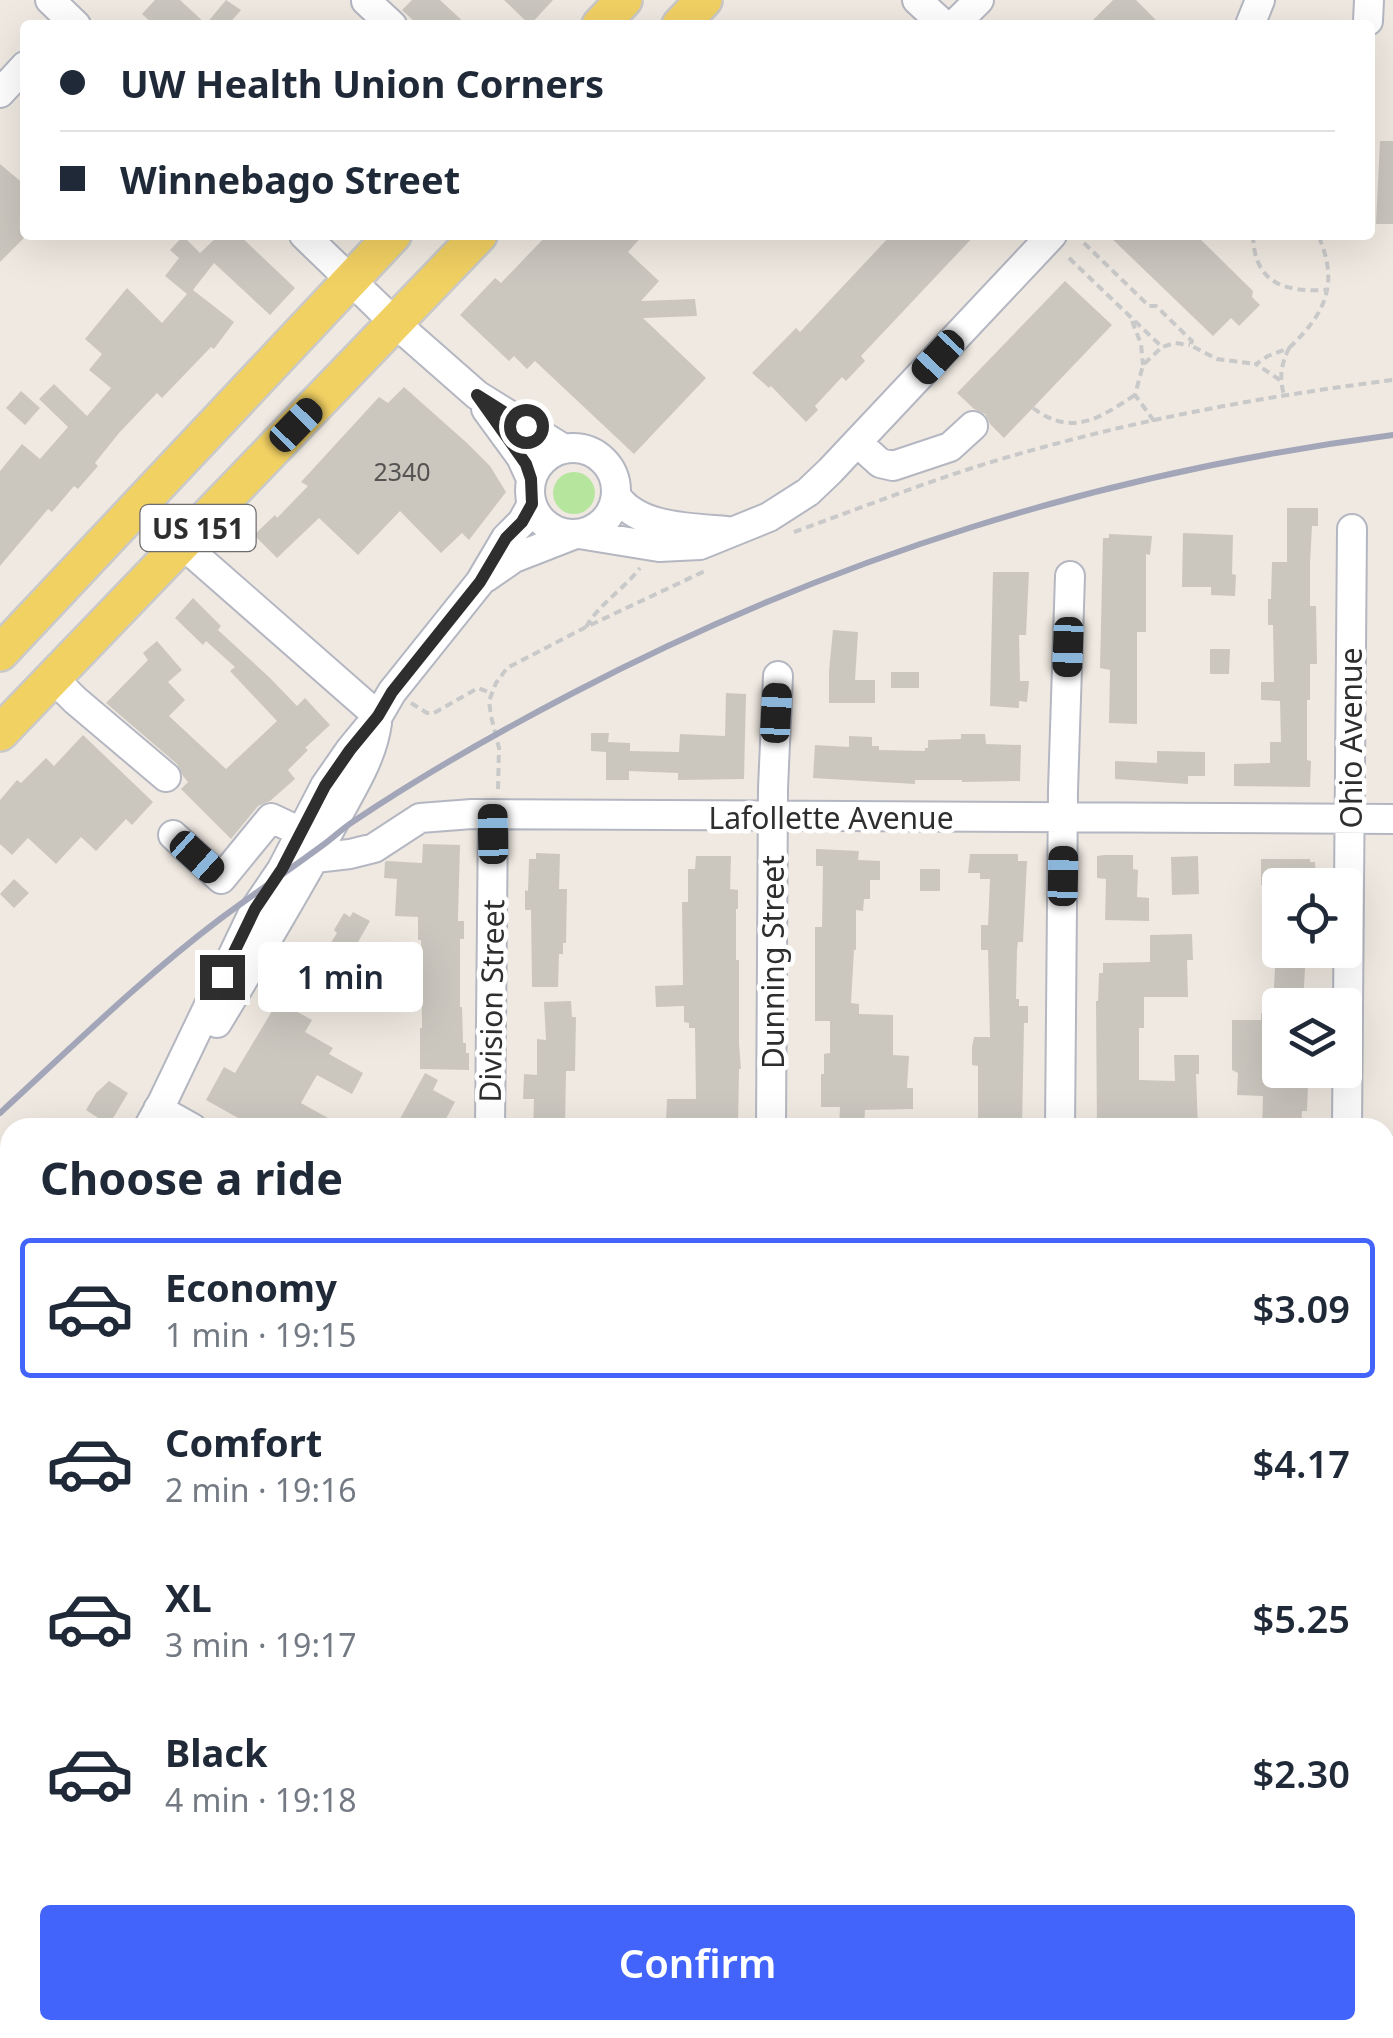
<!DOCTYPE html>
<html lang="en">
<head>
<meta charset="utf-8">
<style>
  body { margin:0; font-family:"Noto Sans",sans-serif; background:#f2f2f3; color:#1f2937; height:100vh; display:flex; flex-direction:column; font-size:38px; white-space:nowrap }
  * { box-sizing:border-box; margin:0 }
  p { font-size:32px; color:#747a83 }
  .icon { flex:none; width:55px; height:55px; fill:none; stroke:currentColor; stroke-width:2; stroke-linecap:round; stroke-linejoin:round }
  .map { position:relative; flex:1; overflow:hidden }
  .side { position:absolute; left:0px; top:1118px; width:1395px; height:922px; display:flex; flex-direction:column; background:#fff; border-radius:30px 30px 0 0; box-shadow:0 10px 40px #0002 }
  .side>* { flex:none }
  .hud { position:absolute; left:20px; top:20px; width:1355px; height:220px; border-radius:10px; box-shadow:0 10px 40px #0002; display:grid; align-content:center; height:220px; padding:0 40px; background:#fff }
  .controls { position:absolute; left:1262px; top:868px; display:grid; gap:20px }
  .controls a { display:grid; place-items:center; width:100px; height:100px; border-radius:10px; background:#fff; box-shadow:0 10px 40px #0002; font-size:50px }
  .end { position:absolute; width:45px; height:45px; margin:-22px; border:12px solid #2e2e2e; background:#fff; box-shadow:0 0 0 5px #fff }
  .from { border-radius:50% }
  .bubble { position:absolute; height:70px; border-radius:10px; background:#fff; box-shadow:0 10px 40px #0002; font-size:32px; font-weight:600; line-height:70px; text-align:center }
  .car { position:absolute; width:30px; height:60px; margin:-30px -15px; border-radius:12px; box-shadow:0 0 8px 2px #0007; background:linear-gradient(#222 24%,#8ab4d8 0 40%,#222 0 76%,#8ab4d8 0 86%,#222 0) }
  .hud b { display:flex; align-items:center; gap:35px; height:95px; font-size:38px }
  .hud b+b { border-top:2px solid #e0e1e3 }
  .hud i { width:25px; height:25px; background:#1f2937 }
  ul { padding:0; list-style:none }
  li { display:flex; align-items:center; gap:30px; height:140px; margin:0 20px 15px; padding:0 20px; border:5px solid transparent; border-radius:10px }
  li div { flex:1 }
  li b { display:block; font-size:38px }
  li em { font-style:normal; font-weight:600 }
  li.selected { border-color:#4264fb }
  li>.icon { width:90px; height:90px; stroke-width:1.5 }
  h2 { padding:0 40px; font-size:45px; line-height:120px }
  .cta { display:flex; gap:20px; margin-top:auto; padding:20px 40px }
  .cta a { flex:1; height:115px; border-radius:10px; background:#4264fb; color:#fff; font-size:40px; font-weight:600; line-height:115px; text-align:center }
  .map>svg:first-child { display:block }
</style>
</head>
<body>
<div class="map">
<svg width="1393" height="2038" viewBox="0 0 1393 2038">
  <rect width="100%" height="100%" fill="#efe9e1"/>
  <path fill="#b6e59e" d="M553 493a21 21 0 1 1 42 0a21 21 0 1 1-42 0Z"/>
  <path fill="#cbc7bf" d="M 155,0 L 180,0 L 206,24 L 226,0 L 241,10 L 228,25 L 154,25 L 142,14 Z
    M 412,0 L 440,0 L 467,25 L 418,25 L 402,10 Z
    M 504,0 L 553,0 L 530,25 Z
    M 1113,0 L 1136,0 L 1161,25 L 1088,25 Z
    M 1380,141 L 1393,141 L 1393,224 L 1376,224 Z
    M 0,164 L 25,185 L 25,237 L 0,262 Z
    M 219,235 L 239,235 L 295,288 L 270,315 L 214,263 L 193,290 L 234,322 L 214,349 L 211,347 L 162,398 L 157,393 L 119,433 L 95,463 L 98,466 L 78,489 L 74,486 L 52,512 L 48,509 L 0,566 L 0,471 L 22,444 L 40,459 L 68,427 L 39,399 L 54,384 L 87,416 L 111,388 L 89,370 L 102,354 L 85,339 L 127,288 L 162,323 L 187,294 L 165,276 L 179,258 L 170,250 L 183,236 L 200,253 Z
    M 547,235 L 643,235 L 628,252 L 659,281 L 641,301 L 695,299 L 697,316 L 643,318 L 706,378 L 634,454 L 535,361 L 527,369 L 514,356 L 509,361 L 460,315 L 495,278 L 501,283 Z
    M 891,235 L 975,235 L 861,356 L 865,361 L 846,381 L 842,377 L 815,406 L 818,410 L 806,422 L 771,386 L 769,388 L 752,373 L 796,328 L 800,332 Z
    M 1108,235 L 1196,235 L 1253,291 L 1252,297 L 1260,305 L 1239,326 L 1231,318 L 1213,336 Z
    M 1065,281 L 1112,325 L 1004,438 L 990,424 L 985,414 L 974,409 L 957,393 Z
    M 404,387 L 467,443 L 490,466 L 506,492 L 469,540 L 462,533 L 441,553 L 400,511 L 358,555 L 319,518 L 277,558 L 254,535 L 275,515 L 277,518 L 308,486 L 301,482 L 379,397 L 388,403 Z
    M 21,391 L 40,408 L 25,425 L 6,408 Z
    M 1287,508 L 1318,508 L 1318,526 L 1312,526 L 1310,563 L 1310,606 L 1316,606 L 1317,664 L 1310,664 L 1310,700 L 1307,700 L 1307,760 L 1311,761 L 1310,787 L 1234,786 L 1234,764 L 1270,763 L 1270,742 L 1281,742 L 1280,701 L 1261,700 L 1261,682 L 1274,682 L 1273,625 L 1268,625 L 1268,599 L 1271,599 L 1272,562 L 1287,562 Z
    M 1183,533 L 1233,535 L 1232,574 L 1236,575 L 1235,596 L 1211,595 L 1211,587 L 1182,587 Z
    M 1109,534 L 1152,536 L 1150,555 L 1146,554 L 1146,632 L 1137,632 L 1137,724 L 1109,723 L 1110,670 L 1100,668 L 1103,538 L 1109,538 Z
    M 993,572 L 1029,572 L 1026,635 L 1019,635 L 1020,681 L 1029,681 L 1027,702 L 1019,701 L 1019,708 L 990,706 Z
    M 193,598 L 221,626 L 218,630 L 270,678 L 297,706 L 305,698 L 330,725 L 305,748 L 308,750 L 288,770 L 295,779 L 270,801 L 258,806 L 231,839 L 181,789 L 188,782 L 183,776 L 177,764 L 106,703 L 148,660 L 143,653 L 157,641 L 182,670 L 168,682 L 185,700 L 169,716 L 226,769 L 277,721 L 230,671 L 235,667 L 206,641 L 203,645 L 175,618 Z
    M 833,630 L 858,632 L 855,680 L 875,680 L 875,703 L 829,703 L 829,671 Z
    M 1210,649 L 1230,649 L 1229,674 L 1210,674 Z
    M 891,672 L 919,672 L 919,688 L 891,688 Z
    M 726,693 L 746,694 L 744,779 L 678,780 L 678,773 L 629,771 L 629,780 L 606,780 L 606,752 L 591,751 L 591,733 L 609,733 L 608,742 L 630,743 L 630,751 L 679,752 L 680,734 L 725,736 Z
    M 961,734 L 985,734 L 986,744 L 1021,745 L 1020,781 L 962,782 L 962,780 L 915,780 L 915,784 L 813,778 L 815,745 L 849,747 L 849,736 L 872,737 L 872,746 L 879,746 L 879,750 L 925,751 L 925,748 L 928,748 L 928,740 L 961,739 Z
    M 83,735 L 153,802 L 132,825 L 126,819 L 96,851 L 81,837 L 56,864 L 28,838 L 12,855 L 0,844 L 0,800 L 17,780 L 21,783 L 46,758 L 54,766 Z
    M 1157,751 L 1205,752 L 1205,776 L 1188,776 L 1188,784 L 1115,779 L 1115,761 L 1157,763 Z
    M 423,844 L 460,845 L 458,918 L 458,921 L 464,921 L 464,939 L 460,939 L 460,1007 L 462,1007 L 463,1043 L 466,1043 L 466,1053 L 469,1053 L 469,1070 L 420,1069 L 420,1028 L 422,1028 L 421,940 L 418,940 L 418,917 L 395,916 L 397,879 L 384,878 L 385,862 L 387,861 L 422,863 Z
    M 816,849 L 859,851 L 858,860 L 880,861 L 880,880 L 870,880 L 870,899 L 864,899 L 863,911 L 856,910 L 856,950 L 854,950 L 851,1003 L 859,1004 L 859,1014 L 893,1015 L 893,1055 L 909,1056 L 907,1088 L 913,1088 L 913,1109 L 865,1110 L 864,1128 L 839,1128 L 840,1107 L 821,1107 L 821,1074 L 824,1074 L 824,1054 L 830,1053 L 830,1021 L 815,1021 L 815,927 L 822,927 L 823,866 L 816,866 Z
    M 536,853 L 560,854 L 559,889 L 567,889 L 566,943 L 563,943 L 563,954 L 559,954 L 558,987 L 532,987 L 531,910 L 525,910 L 525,890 L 528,891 L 529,859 L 536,859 Z
    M 970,854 L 1018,854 L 1018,861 L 1027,861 L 1023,942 L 1018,942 L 1017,950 L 1016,999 L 1019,999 L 1019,1006 L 1028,1006 L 1028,1023 L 1024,1023 L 1022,1128 L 978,1128 L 978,1066 L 972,1065 L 972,1047 L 974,1037 L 990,1037 L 988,950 L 981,950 L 981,925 L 988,925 L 990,879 L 980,879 L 980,873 L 968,873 Z
    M 1105,855 L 1133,855 L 1133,869 L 1138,870 L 1137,897 L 1149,898 L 1149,921 L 1105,920 L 1106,879 L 1097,878 L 1097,856 Z
    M 696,856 L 731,856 L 730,889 L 738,890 L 738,909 L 736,909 L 736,960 L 739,960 L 739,1044 L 741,1069 L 739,1069 L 738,1128 L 685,1128 L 685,1122 L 666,1122 L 667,1099 L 696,1099 L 695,1028 L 689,1028 L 689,1023 L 684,1022 L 684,1006 L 656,1007 L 655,986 L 683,985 L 682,902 L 688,902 L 688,869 L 695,869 Z
    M 1198,856 L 1199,894 L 1172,895 L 1171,857 Z
    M 1261,859 L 1310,859 L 1310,862 L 1315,862 L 1316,880 L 1308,880 L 1308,885 L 1261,885 Z
    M 920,869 L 940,869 L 940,891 L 920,891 Z
    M 14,879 L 29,893 L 14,908 L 0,894 Z
    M 353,912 L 370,921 L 337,979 L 349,986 L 341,1000 L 308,979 L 337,933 L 334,930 L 344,913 L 350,917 Z
    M 1192,934 L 1193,960 L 1187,960 L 1188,997 L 1144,997 L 1144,1028 L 1139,1028 L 1139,1080 L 1175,1081 L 1174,1055 L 1199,1055 L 1199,1074 L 1196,1074 L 1198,1128 L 1097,1128 L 1096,1001 L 1098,1001 L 1099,973 L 1103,973 L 1103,963 L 1150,962 L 1150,935 Z
    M 1276,950 L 1306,950 L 1303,1005 L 1273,1005 Z
    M 278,1001 L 312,1020 L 305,1032 L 333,1048 L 329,1054 L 363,1073 L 352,1094 L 317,1075 L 301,1103 L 346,1128 L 256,1128 L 206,1100 L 224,1067 L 235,1073 Z
    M 571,1001 L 572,1017 L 576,1017 L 575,1071 L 566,1071 L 565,1128 L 533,1128 L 534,1099 L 523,1099 L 524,1074 L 537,1075 L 537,1039 L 546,1040 L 544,1002 Z
    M 1261,1013 L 1280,1013 L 1280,1084 L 1308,1085 L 1307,1111 L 1302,1111 L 1301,1128 L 1262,1128 L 1263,1096 L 1237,1095 L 1238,1073 L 1232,1070 L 1232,1020 L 1261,1020 Z
    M 425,1073 L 438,1080 L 433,1090 L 455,1102 L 441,1128 L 433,1128 L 418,1119 L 413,1128 L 395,1128 Z
    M 109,1081 L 128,1093 L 109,1125 L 86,1110 L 96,1093 Z"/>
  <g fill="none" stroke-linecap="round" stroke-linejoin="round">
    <g stroke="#b4b7c1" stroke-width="32">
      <path id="minor" d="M 50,0 L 76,25
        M 917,0 L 944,25
        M 366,1 L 392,25
        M 1368,21 L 1369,0
        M 954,25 L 979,0
        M 1250,25 L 1260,0
        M 0,93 L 25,66
        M 304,235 L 395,323 L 477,395 L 564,449
        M 486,409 L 521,457 L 531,479
        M 858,443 L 880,463 L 893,466 L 950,447 L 973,426
        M530 491a43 43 0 1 1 86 0a43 43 0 1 1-86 0Z
        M 617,497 C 639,528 691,528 726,531
        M 579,534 L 659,547 L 700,545 L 769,517 L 808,492 L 830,471 L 1052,235
        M 182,544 L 378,716
        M 485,578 L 514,558 L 573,535
        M 53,678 L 75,700 L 166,777
        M 173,835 L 221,879 L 271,818 L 301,832
        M 282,869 L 315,858 L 350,854 L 374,848 L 420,818 L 472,814 L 1393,819
        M 217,1023 C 257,957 297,890 334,822 C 351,790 372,759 377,723
        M 158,1109 L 192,1128
        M 148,1128 L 163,1101 L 255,909 L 282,869 L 325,786 L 350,750 L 378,716 L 392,692 L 480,582 L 506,538 L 522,522 L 532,504
        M 490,1128 L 493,814
        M 771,1128 L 773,788 L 778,676
        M 1060,1128 L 1063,790 L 1070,576
        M 1347,1128 L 1352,529
        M 0,1396 L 10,1378
        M 1385,1417 L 1393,1417
        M 1385,1597 L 1393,1591
        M 0,1713 L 10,1695
        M 0,1819 L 10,1825
        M 1385,1822 L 1393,1847
        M 1385,1924 L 1393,1921
        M 0,2004 L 10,1986
        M 149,2030 L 151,2038
        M 768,2030 L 770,2038
        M 1065,2030 L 1068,2038
        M 481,2038 L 481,2030
        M 1013,2038 L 1038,2030"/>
    </g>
    <g stroke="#c9c9c9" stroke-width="40">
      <path id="major" d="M 600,25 L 624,0
        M 680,25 L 704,0
        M 0,653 L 393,235
        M 0,733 L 479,235"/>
    </g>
    <path stroke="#c9c9c9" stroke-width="4" stroke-dasharray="8 5" stroke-linecap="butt" d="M 1253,235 C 1254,284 1285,292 1326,290
      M 1198,237 L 1253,238
      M 1084,243 L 1149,306 L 1156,306 L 1192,341 L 1190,345 L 1217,359 L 1256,364
      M 1069,258 L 1162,347 L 1175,343 L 1190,345
      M 1132,321 L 1141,344 L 1143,365
      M 1289,348 C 1325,314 1340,284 1318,235
      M 1280,380 L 1256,364 L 1268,356 L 1289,348 C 1281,365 1279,377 1284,395
      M 1033,408 C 1073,438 1101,417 1135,395
      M 1154,421 L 1135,395 L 1143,365 L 1162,347
      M 794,532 C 858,509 923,483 988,463 C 1120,423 1256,397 1393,380
      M 586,627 C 600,603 623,590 640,568
      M 411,703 L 427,713 L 434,713 L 478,688 L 491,693
      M 498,789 L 499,748 L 491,716 L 489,701 L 496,683 L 507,668 L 586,627 L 707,570
      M 1385,1693 L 1393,1687
      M 920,2038 L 938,2030"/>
    <use href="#minor" stroke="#fff" stroke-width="28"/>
    <use href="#major" stroke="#f2d163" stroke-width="35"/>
    <path stroke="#a3a6b8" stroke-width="6" d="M 0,1113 C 72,1047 142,978 220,919 C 254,894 289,870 323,845 C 334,837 343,828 354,821 C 424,774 498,732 573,693 C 834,557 1101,473 1393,435"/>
  </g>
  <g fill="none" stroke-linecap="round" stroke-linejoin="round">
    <path stroke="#2e2e2e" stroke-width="12" d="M 222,977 L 255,909 L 282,869 L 325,786 L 350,750 L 378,716 L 392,692 L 480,582 L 506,538 L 522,522 L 532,504 L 531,479 L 526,464 L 477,395 L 526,426"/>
  </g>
  <g text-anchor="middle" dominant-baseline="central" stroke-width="9" stroke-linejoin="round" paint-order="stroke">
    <g font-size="25" fill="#555452">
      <text x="402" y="471">2340</text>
    </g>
    <rect fill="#fff" stroke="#6d6d6d" stroke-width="2.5" x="140.5" y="505" width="115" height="46" rx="8"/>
    <g font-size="28" font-weight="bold" fill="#2e2e2e">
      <text x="198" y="528">US 151</text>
    </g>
    <g font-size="30" fill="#2e2e2e" stroke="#fff">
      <text transform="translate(1350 738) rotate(-90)">Ohio Avenue</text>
      <text x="831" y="817">Lafollette Avenue</text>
      <text transform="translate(772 962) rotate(-90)">Dunning Street</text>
      <text transform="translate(491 1001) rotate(-89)">Division Street</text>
    </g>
  </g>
</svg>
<div class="controls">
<a><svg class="icon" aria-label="locate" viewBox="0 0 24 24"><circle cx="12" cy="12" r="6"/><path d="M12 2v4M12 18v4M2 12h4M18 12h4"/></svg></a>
<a><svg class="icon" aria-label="layers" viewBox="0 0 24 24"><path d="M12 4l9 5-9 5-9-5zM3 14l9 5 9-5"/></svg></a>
</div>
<i class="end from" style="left:526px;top:426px"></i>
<i class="end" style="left:222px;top:977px"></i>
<div class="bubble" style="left:258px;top:942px;width:165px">1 min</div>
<i class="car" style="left:938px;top:357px;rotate:223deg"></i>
<i class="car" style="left:296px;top:425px;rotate:44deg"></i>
<i class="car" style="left:1068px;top:647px;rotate:182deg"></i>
<i class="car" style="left:776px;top:713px;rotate:3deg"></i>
<i class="car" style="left:493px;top:834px;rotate:359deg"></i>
<i class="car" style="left:197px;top:857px;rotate:132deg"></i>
<i class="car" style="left:1063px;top:876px;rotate:1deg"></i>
<div class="hud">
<b><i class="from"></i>UW Health Union Corners</b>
<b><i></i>Winnebago Street</b>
</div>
<section class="side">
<h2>Choose a ride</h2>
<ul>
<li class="selected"><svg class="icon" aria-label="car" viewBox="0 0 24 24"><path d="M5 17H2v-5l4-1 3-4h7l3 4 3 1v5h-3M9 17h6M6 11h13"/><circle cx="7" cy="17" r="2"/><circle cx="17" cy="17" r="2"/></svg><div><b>Economy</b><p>1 min · 19:15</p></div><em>$3.09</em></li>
<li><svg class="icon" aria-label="car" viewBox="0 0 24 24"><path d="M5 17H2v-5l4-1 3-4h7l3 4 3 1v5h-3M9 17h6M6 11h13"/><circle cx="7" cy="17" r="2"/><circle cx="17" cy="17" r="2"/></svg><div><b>Comfort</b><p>2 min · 19:16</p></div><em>$4.17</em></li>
<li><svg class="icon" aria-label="car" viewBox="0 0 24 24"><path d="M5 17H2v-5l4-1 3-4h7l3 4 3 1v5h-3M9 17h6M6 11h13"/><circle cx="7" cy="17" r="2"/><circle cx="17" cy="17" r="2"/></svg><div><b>XL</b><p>3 min · 19:17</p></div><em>$5.25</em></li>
<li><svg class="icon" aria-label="car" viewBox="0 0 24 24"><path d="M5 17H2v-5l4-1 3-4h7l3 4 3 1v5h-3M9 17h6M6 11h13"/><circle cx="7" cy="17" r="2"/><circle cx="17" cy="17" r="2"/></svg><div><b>Black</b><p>4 min · 19:18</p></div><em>$2.30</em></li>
</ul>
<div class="cta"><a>Confirm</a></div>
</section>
</div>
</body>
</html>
